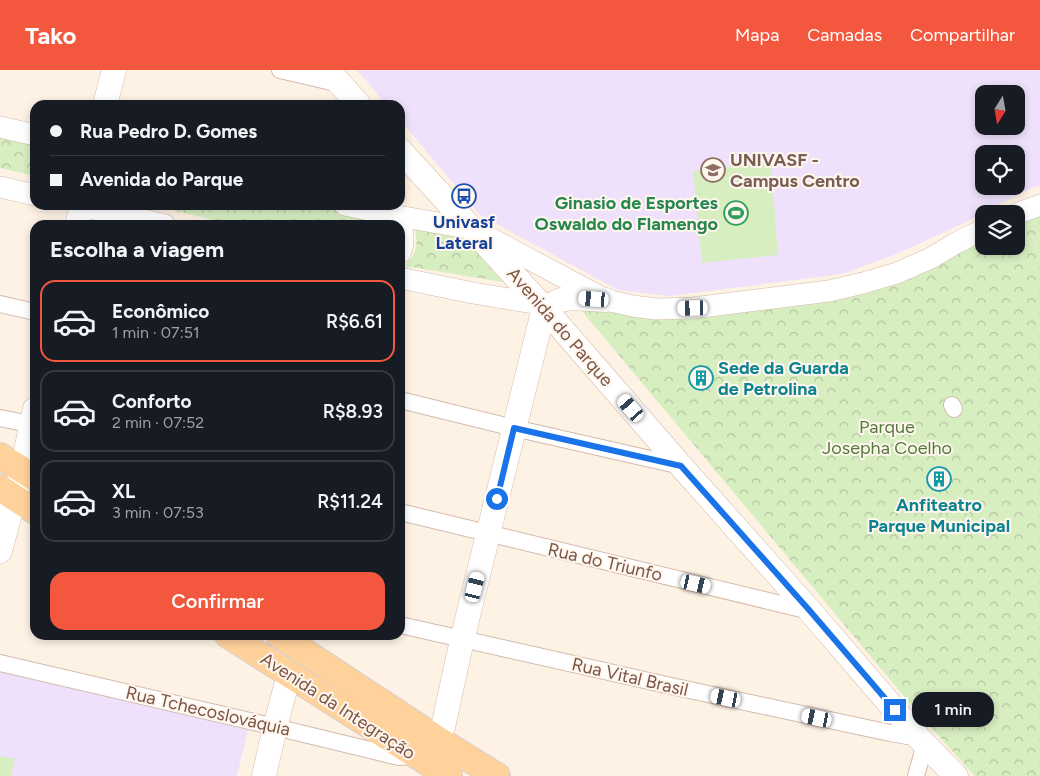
<!DOCTYPE html>
<html lang="pt">
<head>
<meta charset="utf-8">
<style>
  body { margin:0; font-family:Figtree,sans-serif; background:#20242c; color:#f1f3f6; height:100vh; display:flex; flex-direction:column; font-size:19px; white-space:nowrap }
  * { box-sizing:border-box; margin:0 }
  p { font-size:16px; color:#9ea1a6 }
  .icon { flex:none; width:28px; height:28px; fill:none; stroke:currentColor; stroke-width:2; stroke-linecap:round; stroke-linejoin:round }
  .map { position:relative; flex:1; overflow:hidden }
  .details { position:absolute; left:30px; top:150px; width:375px; height:420px; display:flex; flex-direction:column; background:#171b24; border-radius:15px; box-shadow:0 2px 8px #0003 }
  .details>* { flex:none }
  .banner { position:absolute; left:30px; top:30px; width:375px; height:110px; border-radius:15px; box-shadow:0 2px 8px #0003; display:grid; align-content:center; height:110px; padding:0 20px; background:#171b24 }
  .needle { width:32px; rotate:191deg }
  .fabs { position:absolute; left:975px; top:15px; display:grid; gap:10px }
  .fabs a { display:grid; place-items:center; width:50px; height:50px; border-radius:10px; background:#171b24; box-shadow:0 2px 8px #0003; font-size:25px }
  .end { position:absolute; width:22px; height:22px; margin:-11px; border:6px solid #1a73e8; background:#fff; box-shadow:0 0 0 2px #fff }
  .from { border-radius:50% }
  .bubble { position:absolute; height:35px; border-radius:15px; background:#171b24; box-shadow:0 2px 8px #0003; font-size:16px; font-weight:600; line-height:35px; text-align:center }
  .car { position:absolute; width:15px; height:30px; margin:-15px -8px; border-radius:6px; box-shadow:0 0 4px 1px #0007; background:linear-gradient(#fff 24%,#345 0 40%,#fff 0 76%,#345 0 86%,#fff 0) }
  .banner b { display:flex; align-items:center; gap:18px; height:48px; font-size:19px }
  .banner b+b { border-top:1px solid #363941 }
  .banner i { width:12px; height:12px; background:#f1f3f6 }
  ul { padding:0; list-style:none }
  li { display:flex; align-items:center; gap:15px; height:82px; margin:0 10px 8px; padding:0 10px; border:2px solid #363941; border-radius:15px }
  li div { flex:1 }
  li b { display:block; font-size:19px }
  li em { font-style:normal; font-weight:600 }
  li.selected { border-color:#f3583f }
  li>.icon { width:45px; height:45px; stroke-width:1.5 }
  h2 { padding:0 20px; font-size:22px; line-height:60px }
  .cta { display:flex; gap:10px; margin-top:auto; padding:10px 20px }
  .cta a { flex:1; height:58px; border-radius:15px; background:#f3583f; color:#fff; font-size:20px; font-weight:600; line-height:58px; text-align:center }
  header { display:flex; align-items:center; gap:30px; box-sizing:border-box; height:70px; padding:0 25px; background:#f3583f; color:#fff }
  header strong { font-size:24px }
  nav { display:flex; gap:28px; margin-inline-start:auto; font-size:18px }
  .map>svg:first-child { display:block }
</style>
</head>
<body>
<header>
<strong>Tako</strong>
<nav><a>Mapa</a><a>Camadas</a><a>Compartilhar</a></nav>
</header>
<div class="map">
<svg width="1040" height="706" viewBox="0 0 1040 706">
  <defs>
    <pattern id="forest-crowns" width="20" height="18" patternUnits="userSpaceOnUse" patternTransform="scale(1.25)"><rect width="20" height="18" fill="#d7eec1"/><path d="M2 6a3 3 0 1 1 6 0M12 15a3 3 0 1 1 6 0" fill="none" stroke="#b3c49f"/></pattern>
  </defs>
  <rect width="100%" height="100%" fill="#fef2e5"/>
  <path fill="#efe1fb" fill-rule="evenodd" d="M 357,0 L 1040,0 L 1040,116 L 1031,118 L 962,154 L 899,183 L 842,204 L 669,226 L 618,220 L 480,145 L 400,50 L 400,35 L 387,35 ZM 984,24 L 1016,24 L 1016,56 L 984,56 ZM 984,84 L 1016,84 L 1016,116 L 984,116 Z
    M 0,599 L 248,660 L 237,706 L 0,706 Z"/>
  <path fill="url(#forest-crowns)" d="M 0,56 L 35,64 L 35,106 L 0,98 Z
    M 150,135 L 336,135 L 389,155 L 235,155 Z
    M 1040,139 L 1040,706 L 975,706 L 923,649 L 576,234 L 835,223 L 984,165 L 984,176 L 1016,176 L 1016,148 Z
    M 414,154 L 468,165 L 509,213 L 405,196 C 419,179 418,175 414,154 Z"/>
  <path fill="#d7eec1" d="M 771,92 L 778,185 L 702,193 L 693,101 Z
    M 0,686 L 15,689 L 11,706 L 0,706 Z"/>
  <g fill="none" stroke-linecap="round" stroke-linejoin="round">
    <g stroke="#d4baac" stroke-width="18">
      <path id="minor" d="M 280,0 L 340,14
        M 0,234 L 35,242
        M 400,330 L 514,358 L 681,396
        M 952,335 L 954,339
        M 0,348 L 35,355
        M 400,442 L 810,541
        M 400,555 L 671,616 L 890,663 L 919,668
        M 0,593 L 275,657 L 399,687 L 414,686
        M 916,706 L 925,674"/>
    </g>
    <g stroke="#d4baac" stroke-width="22">
      <path id="tertiary" d="M 0,57 L 35,65
        M 0,117 L 35,125
        M 77,135 L 165,155
        M 345,135 L 392,145 L 473,159 L 606,230 L 633,236 L 655,239 L 693,238 L 829,221 L 863,213 L 897,203 L 931,188 L 956,173 L 984,159
        M 1016,144 L 1040,135
        M 400,155 C 404,164 404,174 400,183
        M 400,208 L 473,223 L 540,234"/>
    </g>
    <g stroke="#dabcab" stroke-width="25">
      <path id="secondary" d="M 328,0 L 359,35
        M 105,35 L 114,0
        M 400,80 L 544,238 L 681,396 L 810,541 L 919,668 L 956,706
        M 77,155 L 82,135
        M 0,481 L 22,399 L 35,339
        M 422,681 L 437,669 L 443,657 L 462,570 L 544,238 L 561,230 L 572,228 L 606,230
        M 264,706 L 275,657 L 289,605"/>
    </g>
    <g stroke="#dacfcb" stroke-width="28">
      <path id="primary" d="M 0,386 L 35,408
        M 0,418 L 35,441
        M 228,565 L 449,706
        M 279,565 L 437,669 L 497,706"/>
    </g>
    <use href="#minor" stroke="#fff" stroke-width="16"/>
    <use href="#tertiary" stroke="#fff" stroke-width="21"/>
    <use href="#secondary" stroke="#fff" stroke-width="24"/>
    <use href="#primary" stroke="#ffd19b" stroke-width="26"/>
  </g>
  <g fill="none" stroke-linecap="round" stroke-linejoin="round">
    <path stroke="#1a73e8" stroke-width="6" d="M 497,429 L 514,358 L 681,396 L 810,541 L 895,640"/>
  </g>
  <defs>
    <g id="university-ring" transform="scale(1.25)"><circle r="9.5" fill="#fff6ed" stroke="#8d6e63" stroke-width="1.5"/><path d="M0-5L7-2L0 1L-7-2ZM-4 1L0 2.5L4 1V4Q0 6-4 4Z" fill="#8d6e63"/></g>
    <g id="bus-ring" transform="scale(1.25)"><circle r="9.5" fill="#fff6ed" stroke="#1a4fb4" stroke-width="1.5"/><path d="M-5-6H5V4H4V6H2V4H-2V6H-4V4H-5ZM-3.5-4V0h7V-4ZM-3.5 1.2v1.5H-2V1.2ZM2 1.2v1.5H3.5V1.2Z" fill="#1a4fb4"/></g>
    <g id="stadium-ring" transform="scale(1.25)"><circle r="9.5" fill="#fff6ed" stroke="#2e9e5b" stroke-width="1.5"/><path d="M0-5a6.5 5 0 1 0 0 10a6.5 5 0 1 0 0-10ZM-3.5-1.8h7v3.6h-7Z" fill="#2e9e5b"/></g>
    <g id="building-ring" transform="scale(1.25)"><circle r="9.5" fill="#fff6ed" stroke="#0f9aa8" stroke-width="1.5"/><path d="M-4-6H4V6H1V3H-1V6H-4ZM-2.5-4.3h1.7v1.8h-1.7ZM.8-4.3h1.7v1.8H.8ZM-2.5-1h1.7V.8h-1.7ZM.8-1h1.7V.8H.8Z" fill="#0f9aa8"/></g>
  </defs>
  <g fill-rule="evenodd">
    <use href="#university-ring" x="713" y="100"/>
    <use href="#bus-ring" x="464" y="126"/>
    <use href="#stadium-ring" x="736" y="143"/>
    <use href="#building-ring" x="701" y="308"/>
    <use href="#building-ring" x="939" y="409"/>
  </g>
  <g text-anchor="middle" dominant-baseline="central" stroke-width="4" stroke-linejoin="round" paint-order="stroke">
    <g font-size="18" font-weight="bold" fill="#785e54" stroke="#fff6ed" text-anchor="start">
      <text x="730" y="90">UNIVASF -<tspan x="730" dy="21">Campus Centro</tspan></text>
    </g>
    <g font-size="18" font-weight="bold" fill="#27864d" stroke="#fff6ed" text-anchor="end">
      <text x="718" y="133">Ginasio de Esportes<tspan x="718" dy="21">Oswaldo do Flamengo</tspan></text>
    </g>
    <g font-size="18" font-weight="bold" fill="#164399" stroke="#fff6ed">
      <text x="464" y="152">Univasf<tspan x="464" dy="21">Lateral</tspan></text>
    </g>
    <g font-size="18" fill="#7a5547" stroke="#fff6ed">
      <text transform="translate(560 257) rotate(49)">Avenida do Parque</text>
      <text transform="translate(605 492) rotate(13)">Rua do Triunfo</text>
      <text transform="translate(630 607) rotate(13)">Rua Vital Brasil</text>
      <text transform="translate(338 636) rotate(33)">Avenida da Integração</text>
      <text transform="translate(208 641) rotate(13)">Rua Tchecoslováquia</text>
    </g>
    <g font-size="18" font-weight="bold" fill="#0d838f" stroke="#fff6ed" text-anchor="start">
      <text x="718" y="298">Sede da Guarda<tspan x="718" dy="21">de Petrolina</tspan></text>
      <text x="939" y="435" text-anchor="middle">Anfiteatro<tspan x="939" dy="21">Parque Municipal</tspan></text>
    </g>
    <g font-size="18" fill="#537a3c" stroke="#fff6ed">
      <text x="887" y="357">Parque<tspan x="887" dy="21">Josepha Coelho</tspan></text>
    </g>
  </g>
</svg>
<div class="fabs">
<a><svg class="needle" viewBox="-14 -14 28 28"><path d="M0-13l5 13h-10z" fill="#e53935"/><path d="M0 13l5-13h-10z" fill="#9ea1a6"/></svg></a>
<a><svg class="icon" aria-label="locate" viewBox="0 0 24 24"><circle cx="12" cy="12" r="6"/><path d="M12 2v4M12 18v4M2 12h4M18 12h4"/></svg></a>
<a><svg class="icon" aria-label="layers" viewBox="0 0 24 24"><path d="M12 4l9 5-9 5-9-5zM3 14l9 5 9-5"/></svg></a>
</div>
<i class="end from" style="left:497px;top:429px"></i>
<i class="end" style="left:895px;top:640px"></i>
<div class="bubble" style="left:912px;top:622px;width:82px">1 min</div>
<i class="car" style="left:594px;top:229px;rotate:274deg"></i>
<i class="car" style="left:693px;top:238px;rotate:269deg"></i>
<i class="car" style="left:631px;top:338px;rotate:319deg"></i>
<i class="car" style="left:696px;top:514px;rotate:103deg"></i>
<i class="car" style="left:475px;top:517px;rotate:14deg"></i>
<i class="car" style="left:726px;top:628px;rotate:282deg"></i>
<i class="car" style="left:817px;top:648px;rotate:282deg"></i>
<div class="banner">
<b><i class="from"></i>Rua Pedro D. Gomes</b>
<b><i></i>Avenida do Parque</b>
</div>
<section class="details">
<h2>Escolha a viagem</h2>
<ul>
<li class="selected"><svg class="icon" aria-label="car" viewBox="0 0 24 24"><path d="M5 17H2v-5l4-1 3-4h7l3 4 3 1v5h-3M9 17h6M6 11h13"/><circle cx="7" cy="17" r="2"/><circle cx="17" cy="17" r="2"/></svg><div><b>Econômico</b><p>1 min · 07:51</p></div><em>R$6.61</em></li>
<li><svg class="icon" aria-label="car" viewBox="0 0 24 24"><path d="M5 17H2v-5l4-1 3-4h7l3 4 3 1v5h-3M9 17h6M6 11h13"/><circle cx="7" cy="17" r="2"/><circle cx="17" cy="17" r="2"/></svg><div><b>Conforto</b><p>2 min · 07:52</p></div><em>R$8.93</em></li>
<li><svg class="icon" aria-label="car" viewBox="0 0 24 24"><path d="M5 17H2v-5l4-1 3-4h7l3 4 3 1v5h-3M9 17h6M6 11h13"/><circle cx="7" cy="17" r="2"/><circle cx="17" cy="17" r="2"/></svg><div><b>XL</b><p>3 min · 07:53</p></div><em>R$11.24</em></li>
</ul>
<div class="cta"><a>Confirmar</a></div>
</section>
</div>
</body>
</html>
